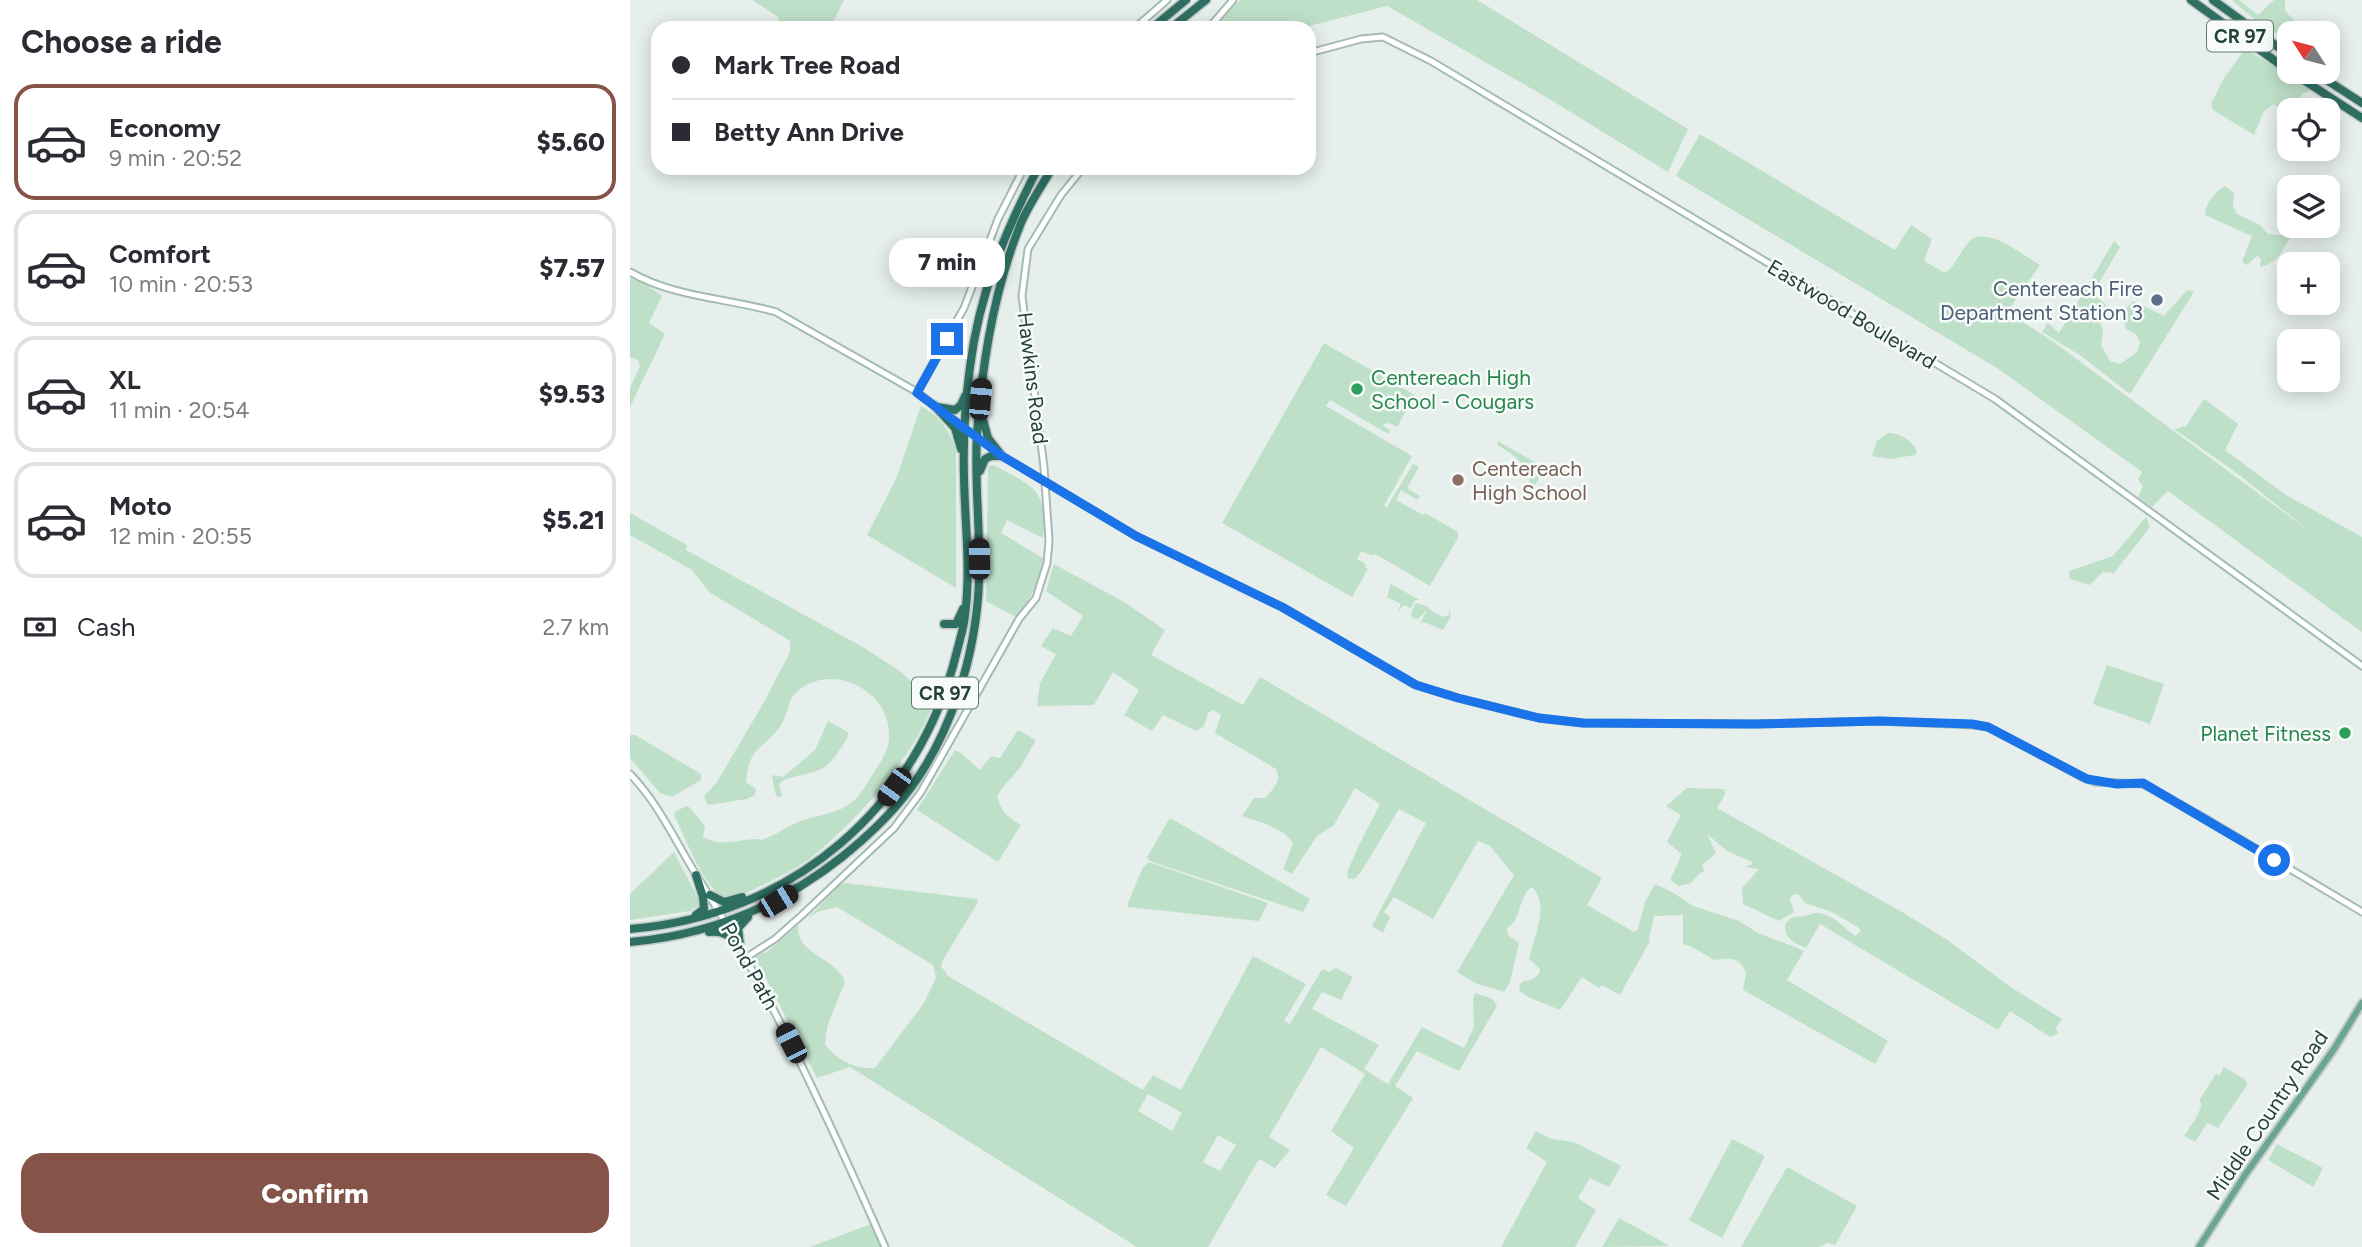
<!DOCTYPE html>
<html lang="en">
<head>
<meta charset="utf-8">
<style>
  body { margin:0; font-family:Figtree,sans-serif; background:#f2f2f3; color:#2b2b33; height:100vh; display:flex; flex-direction:column; font-size:26px; white-space:nowrap }
  * { box-sizing:border-box; margin:0 }
  p { font-size:23px; color:#7c7c81 }
  .icon { flex:none; width:38px; height:38px; fill:none; stroke:currentColor; stroke-width:2; stroke-linecap:round; stroke-linejoin:round }
  .map { position:relative; flex:1; overflow:hidden }
  .sheet { display:flex; flex-direction:column; background:#fff; width:630px }
  .sheet>* { flex:none }
  .banner { position:absolute; left:21px; top:21px; width:665px; height:154px; border-radius:21px; box-shadow:0 4px 18px #0003; display:grid; align-content:center; height:154px; padding:0 21px; background:#fff }
  .needle { width:46px; rotate:306deg }
  .tools { position:absolute; left:1647px; top:21px; display:grid; gap:14px }
  .tools a { display:grid; place-items:center; width:63px; height:63px; border-radius:14px; background:#fff; box-shadow:0 4px 18px #0003; font-size:35px }
  .end { position:absolute; width:32px; height:32px; margin:-16px; border:9px solid #1a73e8; background:#fff; box-shadow:0 0 0 4px #fff }
  .from { border-radius:50% }
  .bubble { position:absolute; height:49px; border-radius:21px; background:#fff; box-shadow:0 4px 18px #0003; font-size:23px; font-weight:800; line-height:49px; text-align:center }
  .car { position:absolute; width:21px; height:42px; margin:-21px -10px; border-radius:9px; box-shadow:0 0 5px 2px #0007; background:linear-gradient(#222 24%,#8ab4d8 0 40%,#222 0 76%,#8ab4d8 0 86%,#222 0) }
  .banner b { display:flex; align-items:center; gap:24px; height:66px; font-size:26px }
  .banner b+b { border-top:2px solid #e1e1e2 }
  .banner i { width:18px; height:18px; background:#2b2b33 }
  ul { padding:0; list-style:none }
  li { display:flex; align-items:center; gap:21px; height:116px; margin:0 14px 10px; padding:0 7px; border:4px solid #e1e1e2; border-radius:21px }
  li div { flex:1 }
  li b { display:block; font-size:26px }
  li em { font-style:normal; font-weight:800 }
  li.selected { border-color:#855347 }
  li>.icon { width:63px; height:63px; stroke-width:1.5 }
  h2 { padding:0 21px; font-size:32px; line-height:84px }
  .pay { display:flex; align-items:center; gap:18px; height:77px; padding:0 21px; font-size:26px }
  .pay p { margin-inline-start:auto }
  .action { display:flex; gap:14px; margin-top:auto; padding:14px 21px }
  .action a { flex:1; height:80px; border-radius:21px; background:#855347; color:#fff; font-size:28px; font-weight:800; line-height:80px; text-align:center }
  main { display:flex; flex:1; min-height:0 }
  .map>svg:first-child { display:block }
</style>
</head>
<body>
<main>
<section class="sheet">
<h2>Choose a ride</h2>
<ul>
<li class="selected"><svg class="icon" aria-label="car" viewBox="0 0 24 24"><path d="M5 17H2v-5l4-1 3-4h7l3 4 3 1v5h-3M9 17h6M6 11h13"/><circle cx="7" cy="17" r="2"/><circle cx="17" cy="17" r="2"/></svg><div><b>Economy</b><p>9 min · 20:52</p></div><em>$5.60</em></li>
<li><svg class="icon" aria-label="car" viewBox="0 0 24 24"><path d="M5 17H2v-5l4-1 3-4h7l3 4 3 1v5h-3M9 17h6M6 11h13"/><circle cx="7" cy="17" r="2"/><circle cx="17" cy="17" r="2"/></svg><div><b>Comfort</b><p>10 min · 20:53</p></div><em>$7.57</em></li>
<li><svg class="icon" aria-label="car" viewBox="0 0 24 24"><path d="M5 17H2v-5l4-1 3-4h7l3 4 3 1v5h-3M9 17h6M6 11h13"/><circle cx="7" cy="17" r="2"/><circle cx="17" cy="17" r="2"/></svg><div><b>XL</b><p>11 min · 20:54</p></div><em>$9.53</em></li>
<li><svg class="icon" aria-label="car" viewBox="0 0 24 24"><path d="M5 17H2v-5l4-1 3-4h7l3 4 3 1v5h-3M9 17h6M6 11h13"/><circle cx="7" cy="17" r="2"/><circle cx="17" cy="17" r="2"/></svg><div><b>Moto</b><p>12 min · 20:55</p></div><em>$5.21</em></li>
</ul>
<div class="pay"><svg class="icon" aria-label="cash" viewBox="0 0 24 24"><path d="M3 7h18v10H3z"/><circle cx="12" cy="12" r="2"/></svg>Cash<p>2.7 km</p></div>
<div class="action"><a>Confirm</a></div>
</section>
<div class="map">
<svg width="1732" height="1247" viewBox="0 0 1732 1247">
  <rect width="100%" height="100%" fill="#e6efeb"/>
  <path fill="#bfe0c8" fill-rule="evenodd" d="M 122,0 L 214,0 L 200,28 L 152,28 L 147,16 Z
    M 610,0 L 847,0 L 1058,129 L 1038,172 L 916,97 L 757,6 L 672,28 L 593,28 L 586,24 Z
    M 1602,0 L 1609,0 L 1628,15 L 1644,0 L 1655,0 L 1655,11 L 1663,19 L 1665,33 L 1659,33 L 1659,41 L 1625,20 Z
    M 1615,49 L 1676,86 L 1680,91 L 1672,94 L 1664,110 L 1659,110 L 1657,117 L 1644,104 L 1634,111 L 1624,135 L 1583,110 L 1581,104 L 1594,78 Z
    M 1070,134 L 1265,250 L 1281,225 L 1302,239 L 1294,261 L 1315,273 C 1326,265 1329,253 1338,243 C 1355,223 1392,255 1410,265 L 1377,312 L 1421,340 L 1683,534 L 1608,474 L 1544,429 L 1556,426 L 1574,399 L 1608,424 L 1595,450 L 1656,495 L 1732,537 L 1732,632 L 1538,491 L 1522,507 L 1508,497 L 1513,486 L 1508,480 L 1512,472 L 1370,370 L 1046,176 Z
    M 1595,186 L 1604,193 L 1603,205 L 1607,214 L 1630,225 L 1638,234 L 1661,236 C 1652,251 1648,263 1630,267 L 1631,259 L 1627,256 L 1617,265 L 1612,262 L 1622,236 L 1575,215 C 1575,204 1585,192 1595,186 Z
    M 1484,241 L 1490,247 L 1463,293 L 1477,306 L 1467,311 L 1473,331 L 1471,345 L 1480,361 L 1490,364 L 1507,352 L 1510,343 L 1506,334 L 1496,329 L 1491,314 L 1503,301 L 1534,316 L 1557,290 L 1564,292 L 1500,394 L 1451,356 L 1412,332 L 1418,323 L 1429,333 Z
    M 0,278 L 15,284 L 32,296 L 19,323 L 35,334 L 0,407 L 0,388 L 10,366 L 8,360 L 0,357 Z
    M 694,343 L 785,395 L 767,427 L 759,423 L 752,425 L 760,430 L 758,434 L 700,400 L 696,406 L 782,456 L 754,506 L 757,507 L 783,464 L 789,467 L 777,488 L 790,496 L 788,500 L 771,490 L 766,500 L 793,515 L 795,513 L 828,532 L 828,538 L 800,586 L 747,555 L 743,554 L 742,556 L 731,551 L 727,559 L 736,564 L 735,567 L 738,569 L 722,597 L 592,523 Z
    M 291,406 C 310,417 319,429 326,450 L 326,588 L 237,535 L 266,479 Z
    M 1258,433 C 1270,433 1282,440 1287,451 L 1285,455 L 1260,459 L 1242,456 L 1247,441 Z
    M 868,441 L 915,468 L 897,499 C 907,472 889,457 867,445 Z
    M 364,465 C 404,488 417,487 413,538 L 377,520 L 371,533 L 413,558 C 409,581 402,599 386,617 L 356,601 L 358,471 L 359,466 Z
    M 0,513 L 57,545 L 56,550 L 231,646 L 270,671 L 290,690 L 305,694 C 296,746 213,838 169,866 C 149,878 127,887 106,898 L 97,899 C 74,891 55,836 44,815 L 46,811 L 57,806 L 59,807 L 75,826 L 73,837 C 90,847 106,840 124,839 C 132,839 127,841 134,839 C 146,835 156,827 168,822 C 182,816 199,815 213,808 C 226,802 234,789 241,777 C 248,766 258,752 259,739 C 263,694 207,662 170,689 C 157,698 159,713 151,725 C 134,750 119,745 116,782 L 126,789 L 125,795 L 117,799 L 78,805 L 74,796 L 87,782 L 134,702 L 160,652 L 160,641 L 79,592 L 62,570 L 0,535 Z
    M 1516,517 L 1520,527 L 1484,573 L 1473,572 L 1460,585 L 1440,579 L 1439,571 L 1483,556 Z
    M 424,564 L 494,602 L 535,630 L 521,655 L 613,705 L 630,677 L 972,878 L 957,905 L 1004,932 L 1008,929 L 1015,902 L 1025,884 L 1042,892 L 1063,906 L 1109,921 L 1128,933 L 1170,949 L 1174,951 L 1157,980 L 1258,1041 L 1245,1064 L 1113,990 L 1116,973 C 1110,956 1099,958 1084,960 L 1062,947 L 1053,944 L 1053,915 L 1024,916 L 1019,939 L 1020,941 L 990,995 L 972,985 L 969,988 L 952,977 L 930,1010 L 898,997 L 890,991 L 889,986 L 892,982 L 901,980 L 909,974 L 910,969 L 899,959 C 904,938 920,904 902,887 C 887,897 893,918 877,928 L 878,935 L 889,943 L 880,982 L 874,992 L 845,983 L 827,972 L 884,875 L 860,846 L 848,841 L 803,919 L 764,897 L 754,912 L 760,917 L 753,933 L 742,926 L 796,823 L 769,809 L 731,872 L 724,879 L 717,878 L 718,870 L 730,843 L 750,804 L 725,788 L 704,825 L 687,836 L 662,874 L 653,869 L 663,844 C 656,828 628,822 612,816 L 624,798 L 635,798 C 643,789 652,782 646,769 L 585,733 L 591,715 L 583,710 L 578,713 L 574,726 L 566,731 L 533,715 L 522,731 L 494,715 L 509,690 L 483,672 L 464,705 L 407,706 L 410,683 L 426,654 L 411,646 L 423,628 L 441,636 L 453,616 L 416,591 Z
    M 761,584 L 790,600 L 785,600 L 781,608 L 774,605 L 768,611 L 771,604 L 757,597 Z
    M 786,603 L 799,607 L 799,609 L 813,617 L 819,615 L 819,609 L 821,616 L 813,630 L 794,622 L 790,624 L 797,610 L 788,619 L 782,618 L 781,613 Z
    M 1477,665 L 1534,684 L 1520,724 L 1463,704 Z
    M 198,721 L 218,732 C 218,740 213,745 208,752 C 192,777 178,771 154,780 L 149,784 L 152,797 L 146,796 L 142,775 L 153,777 L 185,750 Z
    M 388,730 L 406,740 L 390,768 L 373,787 L 367,797 C 372,812 378,818 391,825 L 368,862 L 287,810 L 325,750 L 331,753 L 350,770 L 361,756 L 370,758 Z
    M 0,735 L 5,735 L 71,774 L 71,780 L 42,797 L 30,793 L 0,758 Z
    M 1057,788 L 1094,789 L 1095,794 L 1087,808 L 1272,912 L 1316,939 L 1382,988 L 1432,1019 L 1426,1028 L 1428,1033 L 1420,1037 L 1380,1011 L 1368,1030 L 1190,924 L 1176,948 C 1164,943 1155,939 1155,925 C 1160,916 1165,917 1174,916 C 1178,916 1181,913 1185,913 C 1201,912 1215,928 1225,936 L 1231,931 L 1228,927 L 1200,911 L 1175,903 L 1168,894 L 1162,895 L 1160,899 L 1164,912 L 1149,921 L 1113,904 L 1112,888 L 1129,869 L 1116,867 L 1122,864 L 1122,862 L 1097,851 L 1077,834 L 1086,853 L 1072,865 L 1075,871 L 1070,873 L 1061,883 L 1049,886 L 1040,880 L 1052,854 L 1037,842 L 1051,815 L 1036,806 Z
    M 540,818 L 680,899 L 673,912 L 520,861 L 517,857 Z
    M 44,852 L 69,900 L 69,905 L 60,911 L 0,920 L 0,894 Z
    M 518,863 L 522,863 L 638,903 L 629,921 L 498,907 L 498,903 L 513,867 Z
    M 215,883 L 347,899 L 348,902 L 313,960 L 311,966 L 318,976 L 513,1090 L 523,1075 L 551,1090 L 623,956 L 676,984 L 654,1021 L 660,1024 L 692,969 L 699,972 L 706,968 L 723,977 L 711,1000 L 692,992 L 682,1009 L 749,1045 L 734,1069 L 758,1084 L 792,1027 L 834,1048 L 844,1027 L 843,999 L 845,993 L 863,999 L 867,1006 L 829,1071 L 787,1051 L 765,1086 L 783,1098 L 716,1206 L 696,1195 L 724,1148 L 701,1131 L 735,1074 L 691,1047 L 639,1137 L 660,1150 L 645,1168 L 629,1159 L 578,1247 L 507,1247 L 220,1067 L 187,1078 L 125,957 L 138,951 L 168,925 C 167,957 203,954 215,982 L 197,1027 L 195,1044 C 204,1059 227,1070 245,1068 L 294,1003 L 306,978 L 303,965 L 207,907 L 187,912 L 178,918 L 209,885 ZM 518,1094 L 552,1113 L 542,1131 L 508,1111 ZM 588,1135 L 606,1145 L 590,1171 L 573,1162 Z
    M 1594,1067 L 1616,1080 L 1617,1085 L 1588,1128 L 1577,1123 L 1565,1142 L 1554,1136 L 1566,1118 L 1571,1107 L 1570,1099 L 1586,1074 L 1589,1076 Z
    M 906,1131 L 921,1139 L 944,1142 L 991,1166 L 979,1187 L 960,1178 L 948,1198 L 966,1210 L 945,1247 L 871,1247 L 917,1162 L 896,1148 Z
    M 1102,1139 L 1135,1156 L 1092,1238 L 1059,1220 Z
    M 1647,1144 L 1693,1168 L 1683,1187 L 1638,1160 Z
    M 1157,1167 L 1227,1206 L 1205,1245 L 1197,1243 L 1189,1247 L 1111,1247 Z
    M 989,1218 L 1040,1246 L 972,1247 Z
    M 244,1223 L 255,1247 L 180,1247 Z"/>
  <g fill="none" stroke-linecap="round" stroke-linejoin="round">
    <g stroke="#a4bbb3" stroke-width="9">
      <path id="secondary" d="M 505,28 L 537,0
        M 579,28 L 603,0
        M 679,53 L 731,39 L 753,37 L 801,61 L 1365,399 L 1732,666
        M 0,272 C 45,298 98,298 146,312 L 287,392 L 305,406
        M 287,392 L 334,308 L 368,219 L 394,168
        M 315,413 L 372,456 L 506,536 L 652,607 L 786,685 L 828,698 L 909,718 L 953,723 L 1125,724 L 1249,721 L 1343,725 L 1358,727 L 1452,777 L 1465,782 L 1513,784 L 1578,820 L 1732,912
        M 0,774 C 29,804 45,841 67,876 C 141,993 199,1120 255,1247
        M 117,957 L 145,939 L 171,916 L 264,828 L 291,792 L 389,619 L 406,598 L 417,563 L 419,541 L 414,467 L 392,296 L 398,249 L 431,195 L 453,168"/>
    </g>
    <g stroke="#c2cac8" stroke-width="10">
      <path id="primary" d="M 1569,1247 L 1615,1175 L 1704,1049 L 1732,1003"/>
    </g>
    <g stroke="#c2cac8" stroke-width="11">
      <path id="highway" d="M 1561,0 L 1659,71
        M 1583,0 L 1659,55
        M 522,28 L 556,0
        M 541,28 L 576,0
        M 1661,72 L 1732,118
        M 1684,72 L 1732,103
        M 304,405 L 325,428 L 331,449
        M 307,407 L 325,410 L 331,405 L 335,396
        M 352,416 L 358,438 L 372,456
        M 350,471 L 355,459 L 361,456 L 372,456
        M 314,624 L 326,624 L 333,609
        M 80,895 L 94,902 L 112,897
        M 66,915 L 74,909 L 73,897 L 66,875
        M 0,929 C 161,916 289,808 327,651 C 330,639 334,627 335,615 C 341,569 335,524 334,478 C 333,442 335,403 340,367 C 349,294 375,232 408,168
        M 79,932 C 93,930 100,936 110,945
        M 0,942 C 79,935 150,906 212,857 C 233,840 256,819 273,798 C 320,740 346,656 349,582 C 351,533 344,483 347,434 C 352,363 364,289 391,223 C 399,204 412,186 422,168
        M 110,945 L 108,928 L 118,917"/>
    </g>
    <use href="#secondary" stroke="#fff" stroke-width="5"/>
    <use href="#primary" stroke="#6aa596" stroke-width="6"/>
    <use href="#highway" stroke="#2f6f62" stroke-width="8"/>
  </g>
  <g fill="none" stroke-linecap="round" stroke-linejoin="round">
    <path stroke="#1a73e8" stroke-width="9" d="M 317,339 L 287,393 L 372,456 L 506,536 L 652,607 L 786,685 L 828,698 L 909,718 L 953,723 L 1125,724 L 1249,721 L 1342,724 L 1358,727 L 1457,779 L 1487,784 L 1513,783 L 1644,860"/>
  </g>
  <circle fill="#5c6f8a" stroke="#f7fbf9" stroke-width="2.5" cx="1527" cy="300" r="7"/>
  <g fill="#2e9e5b" stroke="#f7fbf9" stroke-width="2.5">
    <circle cx="727" cy="389" r="7"/>
    <circle cx="1715" cy="733" r="7"/>
  </g>
  <circle fill="#8d6e63" stroke="#f7fbf9" stroke-width="2.5" cx="828" cy="480" r="7"/>
  <g text-anchor="middle" dominant-baseline="central" stroke-width="5" stroke-linejoin="round" paint-order="stroke">
    <g fill="#f7fbf9" stroke="#637a73" stroke-width="2">
      <rect x="1577" y="20.5" width="66" height="31" rx="5"/>
      <rect x="282" y="677.5" width="66" height="31" rx="5"/>
    </g>
    <g font-size="19" font-weight="bold" fill="#24423a">
      <text x="1610" y="36">CR 97</text>
      <text x="315" y="693">CR 97</text>
    </g>
    <g font-size="21" fill="#4e5e75" stroke="#f7fbf9" text-anchor="end">
      <text x="1513" y="288">Centereach Fire<tspan x="1513" dy="24">Department Station 3</tspan></text>
    </g>
    <g font-size="21" fill="#24423a" stroke="#f7fbf9">
      <text transform="translate(1222 314) rotate(31)">Eastwood Boulevard</text>
      <text transform="translate(403 378) rotate(83)">Hawkins Road</text>
      <text transform="translate(120 966) rotate(61)">Pond Path</text>
      <text transform="translate(1637 1115) rotate(-56)">Middle Country Road</text>
    </g>
    <g font-size="21" fill="#27864d" stroke="#f7fbf9" text-anchor="start">
      <text x="741" y="377">Centereach High<tspan x="741" dy="24">School - Cougars</tspan></text>
      <text x="1701" y="733" text-anchor="end">Planet Fitness</text>
    </g>
    <g font-size="21" fill="#785e54" stroke="#f7fbf9" text-anchor="start">
      <text x="842" y="468">Centereach<tspan x="842" dy="24">High School</tspan></text>
    </g>
  </g>
</svg>
<div class="tools">
<a><svg class="needle" viewBox="-14 -14 28 28"><path d="M0-13l5 13h-10z" fill="#e53935"/><path d="M0 13l5-13h-10z" fill="#7c7c81"/></svg></a>
<a><svg class="icon" aria-label="locate" viewBox="0 0 24 24"><circle cx="12" cy="12" r="6"/><path d="M12 2v4M12 18v4M2 12h4M18 12h4"/></svg></a>
<a><svg class="icon" aria-label="layers" viewBox="0 0 24 24"><path d="M12 4l9 5-9 5-9-5zM3 14l9 5 9-5"/></svg></a>
<a>+</a>
<a>−</a>
</div>
<i class="end from" style="left:1644px;top:860px"></i>
<i class="end" style="left:317px;top:339px"></i>
<div class="bubble" style="left:259px;top:238px;width:116px">7 min</div>
<i class="car" style="left:350px;top:399px;rotate:5deg"></i>
<i class="car" style="left:349px;top:559px;rotate:359deg"></i>
<i class="car" style="left:264px;top:787px;rotate:216deg"></i>
<i class="car" style="left:148px;top:901px;rotate:59deg"></i>
<i class="car" style="left:161px;top:1043px;rotate:333deg"></i>
<div class="banner">
<b><i class="from"></i>Mark Tree Road</b>
<b><i></i>Betty Ann Drive</b>
</div>
</div>
</main>
</body>
</html>
